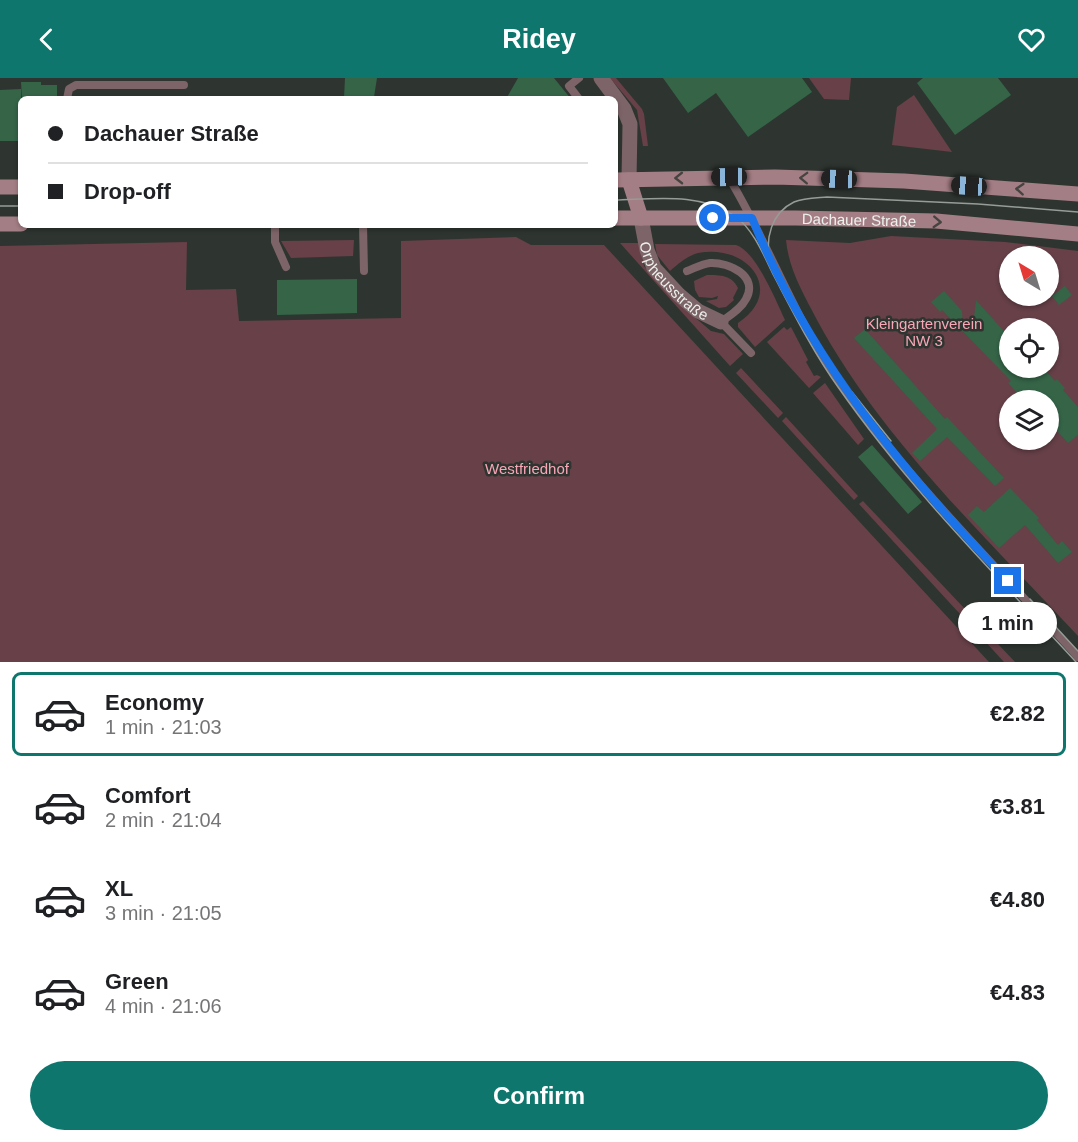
<!DOCTYPE html>
<html lang="en">
<head>
<meta charset="utf-8">
<style>
  body { margin:0; font-family:Arial,sans-serif; background:#f6f6f6; color:#202124; height:100vh; display:flex; flex-direction:column; font-size:22px; white-space:nowrap }
  * { box-sizing:border-box; margin:0 }
  p { font-size:20px; color:#757577 }
  .icon { flex:none; width:33px; height:33px; fill:none; stroke:currentColor; stroke-width:2; stroke-linecap:round; stroke-linejoin:round }
  .map { position:relative; height:584px; overflow:hidden }
  .panel { display:flex; flex-direction:column; background:#fff; flex:1 }
  .panel>* { flex:none }
  .hud { position:absolute; left:18px; top:18px; width:600px; height:132px; border-radius:9px; box-shadow:0 2px 4px #0004; display:grid; align-content:center; height:132px; padding:0 30px; background:#fff }
  .needle { width:39px; rotate:322deg }
  .buttons { position:absolute; left:999px; top:168px; display:grid; gap:12px }
  .buttons a { display:grid; place-items:center; width:60px; height:60px; border-radius:50%; background:#fff; box-shadow:0 2px 4px #0004; font-size:30px }
  .end { position:absolute; width:27px; height:27px; margin:-14px; border:8px solid #1a73e8; background:#fff; box-shadow:0 0 0 3px #fff }
  .from { border-radius:50% }
  .bubble { position:absolute; height:42px; border-radius:21px; background:#fff; box-shadow:0 2px 4px #0004; font-size:20px; font-weight:800; line-height:42px; text-align:center }
  .car { position:absolute; width:18px; height:36px; margin:-18px -9px; border-radius:8px; box-shadow:0 0 4px 2px #0007; background:linear-gradient(#222 24%,#8ab4d8 0 40%,#222 0 76%,#8ab4d8 0 86%,#222 0) }
  .hud b { display:flex; align-items:center; gap:21px; height:57px; font-size:22px }
  .hud b+b { border-top:2px solid #e0e0e0 }
  .hud i { width:15px; height:15px; background:#202124 }
  ul { padding:10px 0 0; list-style:none }
  li { display:flex; align-items:center; gap:18px; height:84px; margin:0 12px 9px; padding:0 18px; border:3px solid transparent; border-radius:9px }
  li div { flex:1 }
  li b { display:block; font-size:22px }
  li em { font-style:normal; font-weight:800 }
  li.current { border-color:#0f766e }
  li>.icon { width:54px; height:54px; stroke-width:1.5 }
  .button { display:flex; gap:12px; margin-top:auto; padding:12px 30px }
  .button a { flex:1; height:69px; border-radius:36px; background:#0f766e; color:#fff; font-size:24px; font-weight:800; line-height:69px; text-align:center }
  header { display:flex; justify-content:space-between; align-items:center; height:78px; padding:0 30px; background:#0f766e; color:#fff; font-size:27px; font-weight:800 }
  .map>svg:first-child { display:block }
</style>
</head>
<body>
<header><svg class="icon" aria-label="back" viewBox="0 0 24 24"><path d="M15 5l-7 7 7 7"/></svg>Ridey<svg class="icon" aria-label="heart" viewBox="0 0 24 24"><path d="M12 20l-8-8c-3-5 5-10 8-4 3-6 11-1 8 4z"/></svg></header>
<div class="map">
<svg width="1078" height="584" viewBox="0 0 1078 584">
  <rect width="100%" height="100%" fill="#2e3530"/>
  <path fill="#674048" fill-rule="evenodd" d="M 610,0 L 616,0 L 642,31 L 644,36 L 648,68 L 643,68 L 637,32 Z
    M 809,0 L 851,0 L 849,22 L 824,21 Z
    M 914,17 L 952,74 L 892,67 L 897,29 Z
    M 891,158 L 1005,164 L 1078,173 L 1078,558 C 985,458 882,362 817,242 C 803,215 789,192 786,162 L 850,165 ZM 1010,178 L 1048,178 L 1048,218 L 1010,218 ZM 1010,250 L 1048,250 L 1048,290 L 1010,290 ZM 1010,322 L 1048,322 L 1048,362 L 1010,362 Z
    M 516,159 L 531,167 L 604,167 L 989,584 L 0,584 L 0,168 L 187,164 L 186,212 L 236,211 L 239,243 L 401,240 L 401,163 Z
    M 354,162 L 353,178 L 291,180 L 281,163 Z
    M 620,165 L 639,165 L 644,188 L 686,232 L 711,253 L 724,256 L 743,276 L 730,288 Z
    M 655,166 L 736,167 C 756,173 776,223 785,242 L 755,269 L 738,249 L 738,245 C 787,212 746,165 698,175 C 687,178 678,186 670,193 L 657,177 Z
    M 707,197 C 720,197 732,197 738,210 L 733,220 L 734,222 L 726,229 L 719,230 L 706,223 L 717,221 L 718,218 L 712,220 L 699,219 L 695,212 L 694,203 Z
    M 784,249 L 787,252 L 791,249 L 808,282 L 806,284 L 814,298 L 817,297 L 821,299 L 809,310 L 767,264 Z
    M 741,290 L 783,335 L 778,340 L 736,295 Z
    M 825,305 L 864,361 L 858,367 L 813,315 Z
    M 786,339 L 858,418 L 854,422 L 782,343 Z
    M 863,423 L 1015,584 L 1004,584 L 859,426 Z"/>
  <path fill="#356447" d="M 345,0 L 377,0 L 374,19 L 344,20 Z
    M 518,0 L 554,0 L 571,21 L 506,21 Z
    M 663,0 L 802,0 L 812,14 L 748,59 L 716,15 L 688,35 Z
    M 923,0 L 998,0 L 1011,17 L 955,57 L 917,5 Z
    M 21,4 L 41,4 L 41,7 L 57,7 L 57,21 L 22,21 Z
    M 21,11 L 21,63 L 0,63 L 0,12 Z
    M 357,201 L 357,235 L 277,237 L 277,202 Z
    M 1065,208 L 1072,217 L 1059,227 L 1052,218 Z
    M 944,213 L 962,233 L 963,248 L 973,248 L 976,222 L 1010,260 L 1010,266 L 999,275 L 1010,286 L 1010,290 L 1013,290 L 1020,296 L 1022,294 L 1026,299 L 1036,290 L 1043,290 L 1055,303 L 1057,301 L 1065,310 L 1063,312 L 1078,329 L 1078,357 L 1068,365 L 1048,343 L 1048,322 L 1023,322 L 1008,305 L 1011,303 L 942,232 L 940,234 L 931,224 Z
    M 865,251 L 945,341 L 947,339 L 1004,400 L 995,408 L 947,359 L 920,383 L 912,375 L 937,351 L 854,260 Z
    M 872,367 L 922,424 L 908,436 L 858,379 Z
    M 1010,410 L 1039,440 L 1037,442 L 1058,467 L 1062,463 L 1072,474 L 1058,485 L 1025,447 L 999,470 L 968,437 L 977,428 L 984,434 Z"/>
  <g fill="none" stroke-linecap="round" stroke-linejoin="round">
    <path stroke="#7c6468" stroke-width="8" d="M 579,0 L 569,8 L 579,21
      M 67,21 L 69,11 L 76,7 L 184,7
      M 729,100 C 766,161 790,229 829,289 C 900,395 993,484 1078,579
      M 275,147 L 275,164 L 286,189
      M 363,147 L 364,193
      M 687,193 C 695,190 702,186 710,185 C 729,184 759,198 746,221 C 741,231 729,238 721,244 L 751,275"/>
    <path stroke="#7c6468" stroke-width="15" id="s1" d="M 641,140 L 647,172 L 654,190 L 679,217 L 698,233 L 721,244"/>
    <path stroke="#7c6468" stroke-width="15" d="M 601,0 L 624,31 L 630,46 L 629,102"/>
    <g stroke="#a47e85" stroke-width="15">
      <path d="M 615,102 L 775,99 L 904,103 L 1078,116"/>
      <path d="M 629,102 L 641,140"/>
      <path d="M 0,109 L 21,109"/>
      <path id="s2" d="M 615,140 L 796,140 L 936,143 L 1078,156"/>
      <path d="M 0,146 L 21,146"/>
    </g>
    <path stroke="#969c98" stroke-width="1.5" d="M 615,122 C 654,121 701,114 735,138 C 754,152 764,178 774,198 C 794,236 813,274 838,309 C 907,408 994,495 1076,584
      M 0,128 L 21,128
      M 770,183 C 765,161 771,135 794,124 C 804,120 816,120 827,119 L 978,126 L 1078,134
      M 852,314 L 891,363
      M 1030,521 L 1078,573"/>
  </g>
  <defs><path id="oneway-chevron" d="M-2-3.5L2.5 0L-2 3.5" fill="none" stroke-width="1.6" stroke-linecap="round" stroke-linejoin="round" transform="scale(1.5)"/></defs>
  <g stroke="#464441">
    <use href="#oneway-chevron" transform="translate(679 100) rotate(179)"/>
    <use href="#oneway-chevron" transform="translate(804 100) rotate(-178)"/>
    <use href="#oneway-chevron" transform="translate(1020 111) rotate(-176)"/>
    <use href="#oneway-chevron" transform="translate(937 144) rotate(3)"/>
  </g>
  <g fill="none" stroke-linecap="round" stroke-linejoin="round">
    <path stroke="#1a73e8" stroke-width="8" d="M 713,140 L 752,140 C 808,280 905,396 1008,503"/>
  </g>
  <g text-anchor="middle" dominant-baseline="central" stroke-width="5" stroke-linejoin="round" paint-order="stroke">
    <g font-size="15" fill="#ecf1ed" stroke="#2e3530">
      <text stroke="none"><textPath href="#s2" startOffset="244">Dachauer Straße</textPath></text>
      <text stroke="none"><textPath href="#s1" startOffset="74">Orpheusstraße</textPath></text>
    </g>
    <g font-size="15" fill="#f9a6b7" stroke="#2e3530">
      <text x="924" y="245">Kleingartenverein<tspan x="924" dy="17">NW 3</tspan></text>
      <text x="527" y="390">Westfriedhof</text>
    </g>
  </g>
</svg>
<div class="buttons">
<a><svg class="needle" viewBox="-14 -14 28 28"><path d="M0-13l5 13h-10z" fill="#e53935"/><path d="M0 13l5-13h-10z" fill="#757577"/></svg></a>
<a><svg class="icon" aria-label="locate" viewBox="0 0 24 24"><circle cx="12" cy="12" r="6"/><path d="M12 2v4M12 18v4M2 12h4M18 12h4"/></svg></a>
<a><svg class="icon" aria-label="layers" viewBox="0 0 24 24"><path d="M12 4l9 5-9 5-9-5zM3 14l9 5 9-5"/></svg></a>
</div>
<i class="end from" style="left:713px;top:140px"></i>
<i class="end" style="left:1008px;top:503px"></i>
<div class="bubble" style="left:958px;top:524px;width:99px">1 min</div>
<i class="car" style="left:729px;top:99px;rotate:269deg"></i>
<i class="car" style="left:839px;top:101px;rotate:272deg"></i>
<i class="car" style="left:969px;top:108px;rotate:274deg"></i>
<div class="hud">
<b><i class="from"></i>Dachauer Straße</b>
<b><i></i>Drop-off</b>
</div>
</div>
<section class="panel">
<ul>
<li class="current"><svg class="icon" aria-label="car" viewBox="0 0 24 24"><path d="M5 17H2v-5l4-1 3-4h7l3 4 3 1v5h-3M9 17h6M6 11h13"/><circle cx="7" cy="17" r="2"/><circle cx="17" cy="17" r="2"/></svg><div><b>Economy</b><p>1 min · 21:03</p></div><em>€2.82</em></li>
<li><svg class="icon" aria-label="car" viewBox="0 0 24 24"><path d="M5 17H2v-5l4-1 3-4h7l3 4 3 1v5h-3M9 17h6M6 11h13"/><circle cx="7" cy="17" r="2"/><circle cx="17" cy="17" r="2"/></svg><div><b>Comfort</b><p>2 min · 21:04</p></div><em>€3.81</em></li>
<li><svg class="icon" aria-label="car" viewBox="0 0 24 24"><path d="M5 17H2v-5l4-1 3-4h7l3 4 3 1v5h-3M9 17h6M6 11h13"/><circle cx="7" cy="17" r="2"/><circle cx="17" cy="17" r="2"/></svg><div><b>XL</b><p>3 min · 21:05</p></div><em>€4.80</em></li>
<li><svg class="icon" aria-label="car" viewBox="0 0 24 24"><path d="M5 17H2v-5l4-1 3-4h7l3 4 3 1v5h-3M9 17h6M6 11h13"/><circle cx="7" cy="17" r="2"/><circle cx="17" cy="17" r="2"/></svg><div><b>Green</b><p>4 min · 21:06</p></div><em>€4.83</em></li>
</ul>
<div class="button"><a>Confirm</a></div>
</section>
</body>
</html>
